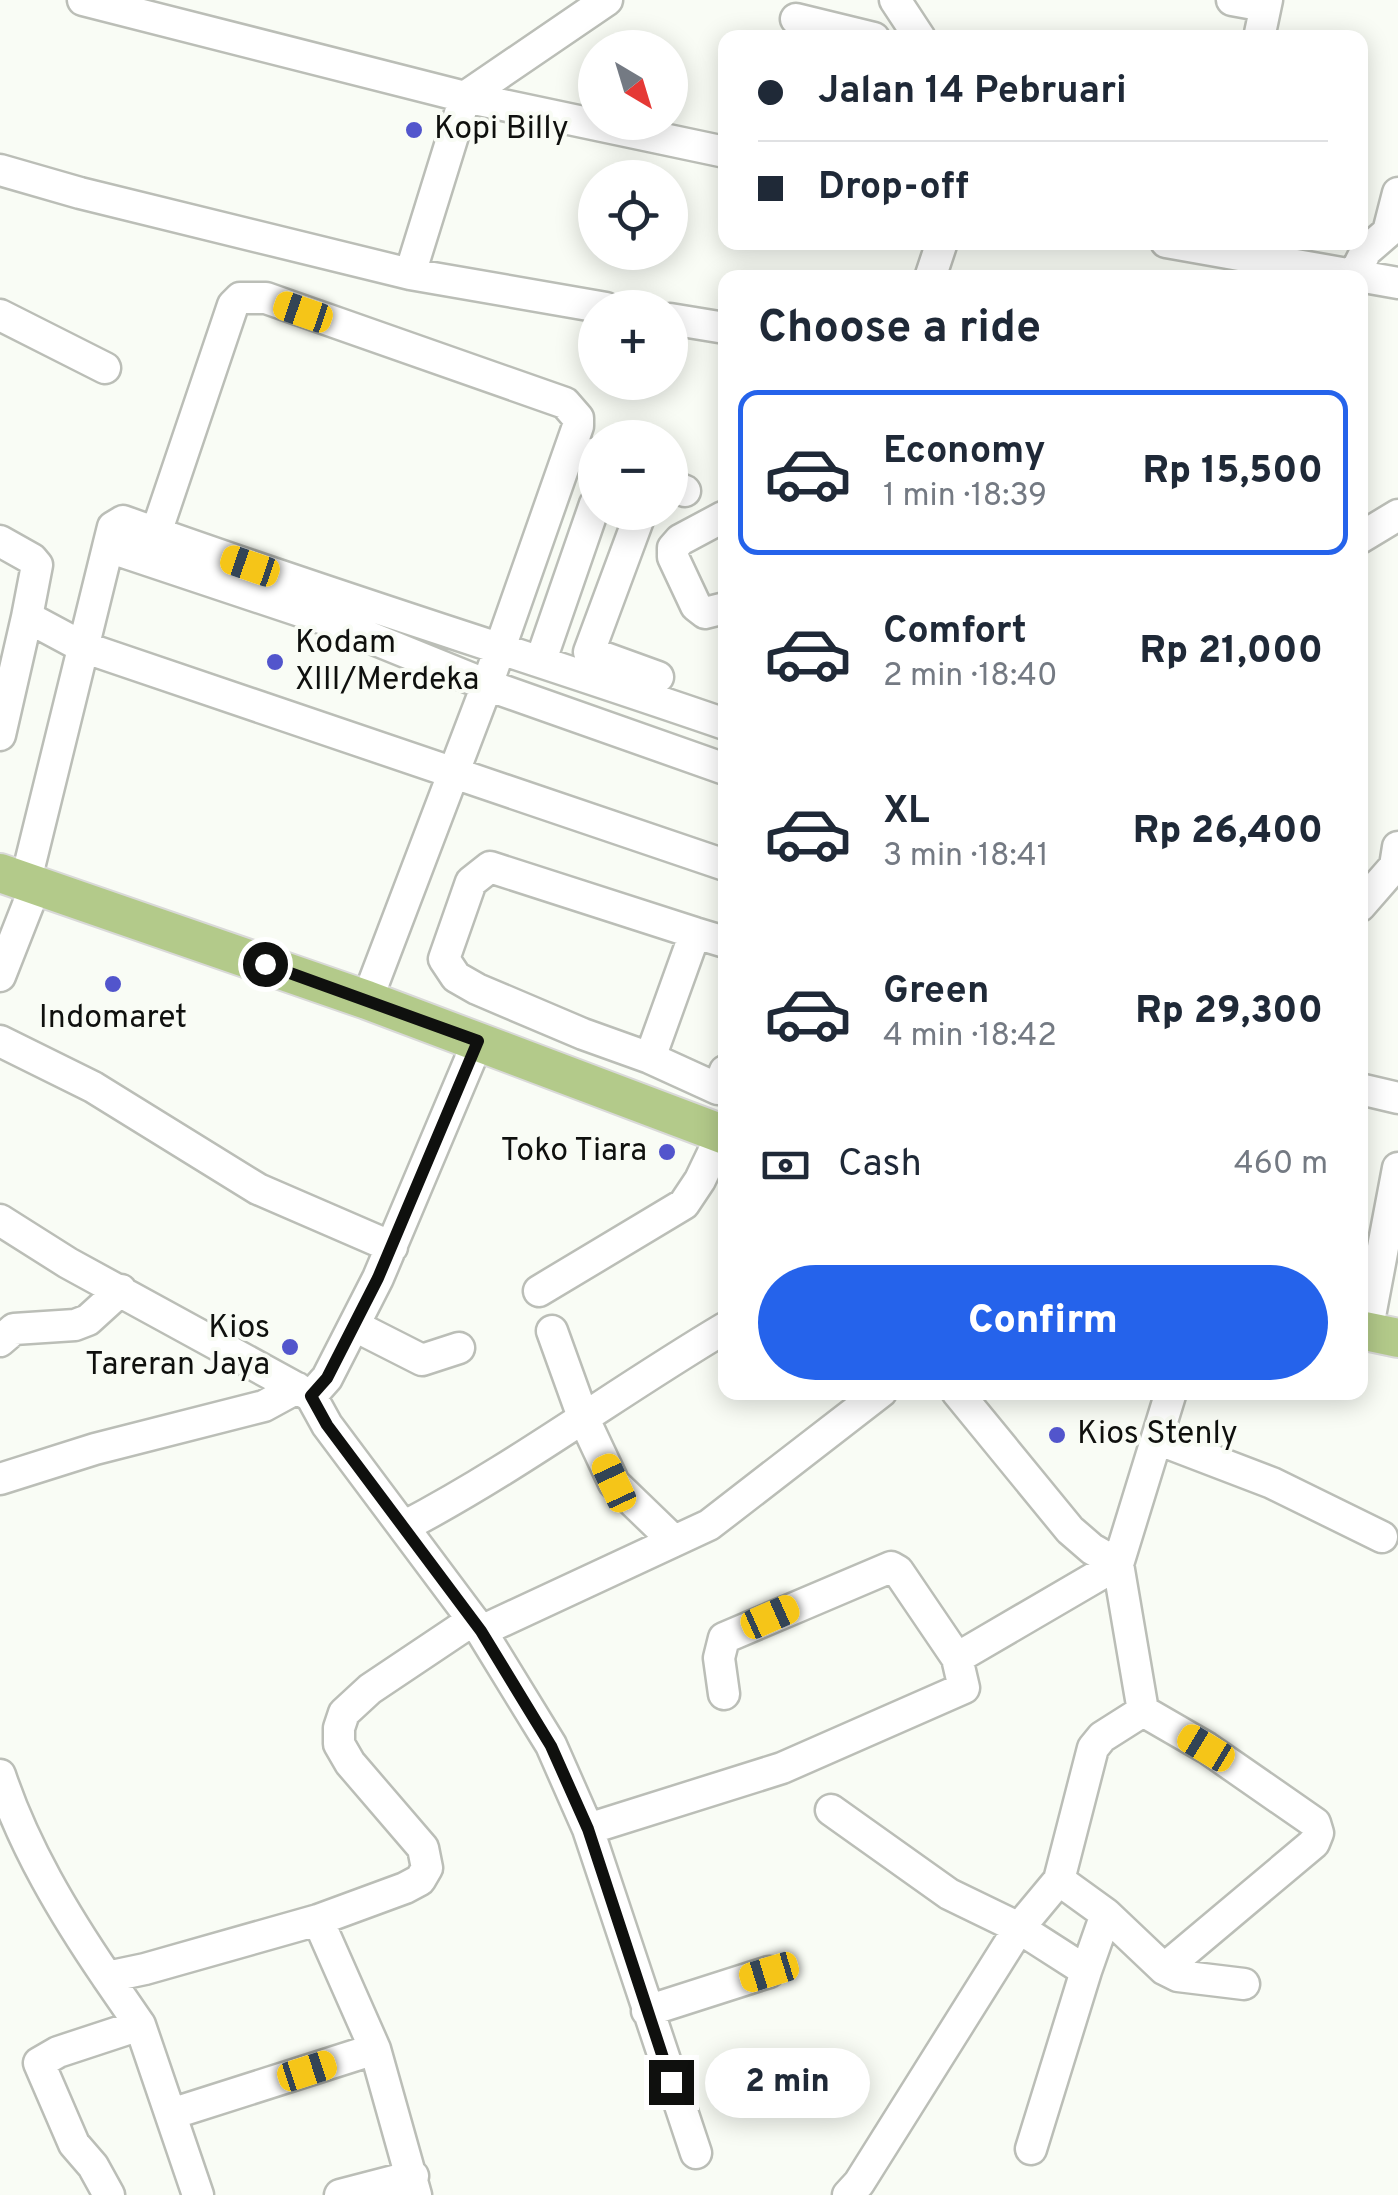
<!DOCTYPE html>
<html lang="en">
<head>
<meta charset="utf-8">
<style>
  body { margin:0; font-family:Overpass,sans-serif; background:#f6f6f7; color:#1f2937; height:100vh; display:flex; flex-direction:column; font-size:38px; white-space:nowrap }
  * { box-sizing:border-box; margin:0 }
  p { font-size:32px; color:#747a83 }
  .icon { flex:none; width:55px; height:55px; fill:none; stroke:currentColor; stroke-width:2; stroke-linecap:round; stroke-linejoin:round }
  .map { position:relative; flex:1; overflow:hidden }
  .drawer { position:absolute; left:718px; top:270px; width:650px; height:1130px; display:flex; flex-direction:column; background:#fff; border-radius:20px; box-shadow:0 5px 25px #0003 }
  .drawer>* { flex:none }
  .hud { position:absolute; left:718px; top:30px; width:650px; height:220px; border-radius:20px; box-shadow:0 5px 25px #0003; display:grid; align-content:center; height:220px; padding:0 40px; background:#fff }
  .needle { width:65px; rotate:142deg }
  .tools { position:absolute; left:578px; top:30px; display:grid; gap:20px }
  .tools a { display:grid; place-items:center; width:110px; height:110px; border-radius:50%; background:#fff; box-shadow:0 5px 25px #0003; font-size:50px }
  .end { position:absolute; width:45px; height:45px; margin:-22px; border:12px solid #0f100e; background:#fff; box-shadow:0 0 0 5px #fff }
  .from { border-radius:50% }
  .bubble { position:absolute; height:70px; border-radius:35px; background:#fff; box-shadow:0 5px 25px #0003; font-size:32px; font-weight:800; line-height:70px; text-align:center }
  .car { position:absolute; width:30px; height:60px; margin:-30px -15px; border-radius:12px; box-shadow:0 0 8px 2px #0007; background:linear-gradient(#f5c518 24%,#345 0 40%,#f5c518 0 76%,#345 0 86%,#f5c518 0) }
  .hud b { display:flex; align-items:center; gap:35px; height:95px; font-size:38px }
  .hud b+b { border-top:2px solid #e0e1e3 }
  .hud i { width:25px; height:25px; background:#1f2937 }
  ul { padding:0; list-style:none }
  li { display:flex; align-items:center; gap:30px; height:165px; margin:0 20px 15px; padding:0 20px; border:5px solid transparent; border-radius:20px }
  li div { flex:1 }
  li b { display:block; font-size:38px }
  li em { font-style:normal; font-weight:800 }
  li.active { border-color:#2563eb }
  li>.icon { width:90px; height:90px; stroke-width:1.5 }
  h2 { padding:0 40px; font-size:45px; line-height:120px }
  .pay { display:flex; align-items:center; gap:25px; height:110px; padding:0 40px; font-size:38px }
  .pay p { margin-inline-start:auto }
  .button { display:flex; gap:20px; margin-top:auto; padding:20px 40px }
  .button a { flex:1; height:115px; border-radius:60px; background:#2563eb; color:#fff; font-size:40px; font-weight:800; line-height:115px; text-align:center }
  .map>svg:first-child { display:block }
</style>
</head>
<body>
<div class="map">
<svg width="1398" height="2195" viewBox="0 0 1398 2195">
  <rect width="100%" height="100%" fill="#f9fcf5"/>
  <g fill="none" stroke-linecap="round" stroke-linejoin="round">
    <g stroke="#bbbeb7" stroke-width="35">
      <path id="minor" d="M 83,0 L 465,97 L 725,152
        M 895,0 L 920,38
        M 1232,0 L 1265,6
        M 796,19 L 874,38
        M 1259,38 L 1267,0
        M 0,170 L 80,193 L 410,274 L 606,308
        M 1166,242 L 1398,283
        M 410,274 L 465,97 L 607,0
        M 1354,275 L 1366,251 L 1388,232 L 1398,193
        M 930,278 L 942,242
        M 0,315 L 105,368
        M 670,319 L 725,328
        M 592,454 L 595,455
        M 670,485 L 685,491
        M 641,512 L 589,652 L 658,677
        M 723,517 L 680,540 L 673,548 L 673,557 L 696,606 L 705,613 L 725,608
        M 156,533 L 233,305 L 240,298 L 266,298 L 565,403 L 578,418 L 578,426 L 487,685 L 367,1000
        M 1360,538 L 1398,515
        M 0,541 L 32,559 L 37,565 L 27,617 L 83,647 L 725,865
        M 108,547 L 113,527 L 123,521 C 322,593 525,655 725,724
        M 541,660 L 595,504
        M 0,735 L 27,617
        M 490,867 L 695,933 L 650,1058 L 583,1034 L 477,989 L 456,977 L 444,959 L 471,882 Z
        M 25,884 L 108,547 L 327,620 L 487,685 L 725,769
        M 1360,906 L 1395,866 L 1398,847
        M 695,933 L 725,942
        M 0,976 L 35,887
        M 0,1041 L 93,1087 L 258,1189 L 392,1247
        M 650,1058 L 718,1089 L 725,1071
        M 1360,1089 L 1398,1098
        M 0,1220 L 68,1263 L 311,1396 L 327,1378 L 378,1278 L 478,1041
        M 539,1291 L 684,1204 L 700,1180 L 722,1134
        M 355,1326 L 422,1360 L 459,1348
        M 552,1331 L 583,1417 L 614,1483 L 674,1541
        M 1367,1332 L 1398,1168
        M 0,1341 L 14,1329 L 75,1325 L 88,1320 L 121,1290
        M 957,1392 L 1070,1530 L 1092,1549 L 1118,1564 L 1143,1711 L 1207,1748 L 1315,1823 L 1318,1833 L 1314,1843 L 1164,1969
        M 311,1396 L 327,1425 L 481,1631 L 551,1745 L 588,1829 L 696,2153
        M 1157,1439 L 1272,1483 L 1382,1537
        M 0,1479 L 95,1449 L 264,1406 L 297,1388
        M 405,1526 C 516,1468 617,1392 725,1328
        M 481,1631 L 709,1525 L 881,1392
        M 724,1694 L 719,1658 L 724,1638 L 891,1567 L 898,1571 L 957,1658
        M 0,1775 C 24,1847 64,1914 107,1977 L 145,1969 L 318,1920 L 405,1888 L 420,1880 L 427,1868 L 423,1848 L 350,1763 L 339,1744 L 339,1728 L 344,1713 L 370,1689 L 473,1620
        M 831,1810 L 949,1894 L 1019,1928 L 1086,1971 L 1106,1914 L 1164,1969 L 1178,1976 L 1244,1984
        M 588,1829 L 782,1768 L 964,1688 L 957,1658 L 1118,1564 L 1171,1392
        M 1059,1880 L 1106,1914
        M 318,1920 L 375,2049 L 416,2195
        M 107,1977 L 140,2025 L 198,2195
        M 647,2011 L 769,1972
        M 171,2114 L 375,2049
        M 1031,2149 L 1086,1971
        M 109,2195 L 93,2166 L 74,2144 L 39,2063 L 58,2052 L 140,2025
        M 340,2195 L 413,2176
        M 848,2195 L 859,2183 L 1019,1928 L 1059,1880 L 1093,1748 L 1102,1737 L 1143,1711"/>
    </g>
    <g stroke="#d9d9d8" stroke-width="42">
      <path id="major" d="M 0,873 L 367,1000 L 725,1135
        M 1360,1330 L 1398,1338"/>
    </g>
    <use href="#minor" stroke="#fff" stroke-width="30"/>
    <use href="#major" stroke="#b3ca8a" stroke-width="38"/>
  </g>
  <g fill="none" stroke-linecap="round" stroke-linejoin="round">
    <path stroke="#0f100e" stroke-width="12" d="M 265,964 L 478,1041 L 378,1278 L 327,1378 L 311,1396 L 327,1425 L 481,1631 L 551,1746 L 588,1829 L 671,2082"/>
  </g>
  <g fill="#5255cc" stroke="#f9fcf5" stroke-width="4">
    <circle cx="414" cy="130" r="10"/>
    <circle cx="275" cy="662" r="10"/>
    <circle cx="113" cy="984" r="10"/>
    <circle cx="667" cy="1152" r="10"/>
    <circle cx="290" cy="1347" r="10"/>
    <circle cx="1057" cy="1435" r="10"/>
  </g>
  <g text-anchor="middle" dominant-baseline="central" stroke-width="8" stroke-linejoin="round" paint-order="stroke">
    <g font-size="32" fill="#0f100e" stroke="#f9fcf5" text-anchor="start">
      <text x="434" y="130">Kopi Billy</text>
      <text x="295" y="644">Kodam<tspan x="295" dy="37">XIII/Merdeka</tspan></text>
      <text x="113" y="1019" text-anchor="middle">Indomaret</text>
      <text x="647" y="1152" text-anchor="end">Toko Tiara</text>
      <text x="270" y="1329" text-anchor="end">Kios<tspan x="270" dy="37">Tareran Jaya</tspan></text>
      <text x="1077" y="1435">Kios Stenly</text>
    </g>
  </g>
</svg>
<div class="tools">
<a><svg class="needle" viewBox="-14 -14 28 28"><path d="M0-13l5 13h-10z" fill="#e53935"/><path d="M0 13l5-13h-10z" fill="#747a83"/></svg></a>
<a><svg class="icon" aria-label="locate" viewBox="0 0 24 24"><circle cx="12" cy="12" r="6"/><path d="M12 2v4M12 18v4M2 12h4M18 12h4"/></svg></a>
<a>+</a>
<a>−</a>
</div>
<i class="end from" style="left:265px;top:964px"></i>
<i class="end" style="left:671px;top:2082px"></i>
<div class="bubble" style="left:705px;top:2048px;width:165px">2 min</div>
<i class="car" style="left:303px;top:312px;rotate:289deg"></i>
<i class="car" style="left:250px;top:566px;rotate:289deg"></i>
<i class="car" style="left:614px;top:1483px;rotate:335deg"></i>
<i class="car" style="left:770px;top:1617px;rotate:66deg"></i>
<i class="car" style="left:1206px;top:1748px;rotate:301deg"></i>
<i class="car" style="left:769px;top:1972px;rotate:253deg"></i>
<i class="car" style="left:307px;top:2071px;rotate:72deg"></i>
<div class="hud">
<b><i class="from"></i>Jalan 14 Pebruari</b>
<b><i></i>Drop-off</b>
</div>
<section class="drawer">
<h2>Choose a ride</h2>
<ul>
<li class="active"><svg class="icon" aria-label="car" viewBox="0 0 24 24"><path d="M5 17H2v-5l4-1 3-4h7l3 4 3 1v5h-3M9 17h6M6 11h13"/><circle cx="7" cy="17" r="2"/><circle cx="17" cy="17" r="2"/></svg><div><b>Economy</b><p>1 min · 18:39</p></div><em>Rp 15,500</em></li>
<li><svg class="icon" aria-label="car" viewBox="0 0 24 24"><path d="M5 17H2v-5l4-1 3-4h7l3 4 3 1v5h-3M9 17h6M6 11h13"/><circle cx="7" cy="17" r="2"/><circle cx="17" cy="17" r="2"/></svg><div><b>Comfort</b><p>2 min · 18:40</p></div><em>Rp 21,000</em></li>
<li><svg class="icon" aria-label="car" viewBox="0 0 24 24"><path d="M5 17H2v-5l4-1 3-4h7l3 4 3 1v5h-3M9 17h6M6 11h13"/><circle cx="7" cy="17" r="2"/><circle cx="17" cy="17" r="2"/></svg><div><b>XL</b><p>3 min · 18:41</p></div><em>Rp 26,400</em></li>
<li><svg class="icon" aria-label="car" viewBox="0 0 24 24"><path d="M5 17H2v-5l4-1 3-4h7l3 4 3 1v5h-3M9 17h6M6 11h13"/><circle cx="7" cy="17" r="2"/><circle cx="17" cy="17" r="2"/></svg><div><b>Green</b><p>4 min · 18:42</p></div><em>Rp 29,300</em></li>
</ul>
<div class="pay"><svg class="icon" aria-label="cash" viewBox="0 0 24 24"><path d="M3 7h18v10H3z"/><circle cx="12" cy="12" r="2"/></svg>Cash<p>460 m</p></div>
<div class="button"><a>Confirm</a></div>
</section>
</div>
</body>
</html>
